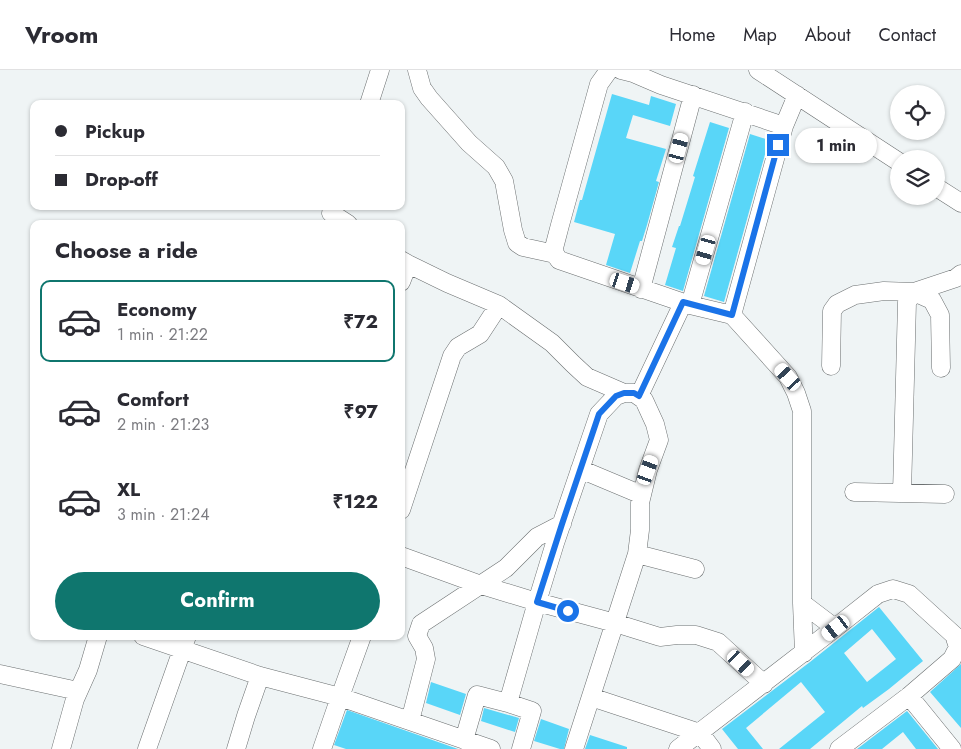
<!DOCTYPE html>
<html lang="en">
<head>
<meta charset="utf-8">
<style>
  body { margin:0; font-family:Jost,sans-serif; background:#f7f7f7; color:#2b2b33; height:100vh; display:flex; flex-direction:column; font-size:19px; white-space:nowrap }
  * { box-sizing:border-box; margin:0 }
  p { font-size:16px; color:#7c7c81 }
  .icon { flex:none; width:28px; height:28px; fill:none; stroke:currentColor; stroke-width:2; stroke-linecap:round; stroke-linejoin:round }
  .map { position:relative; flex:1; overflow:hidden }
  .details { position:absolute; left:30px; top:150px; width:375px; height:420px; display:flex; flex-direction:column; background:#fff; border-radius:10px; box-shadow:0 1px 4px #0004 }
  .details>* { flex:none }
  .banner { position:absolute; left:30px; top:30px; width:375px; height:110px; border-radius:10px; box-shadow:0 1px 4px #0004; display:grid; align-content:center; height:110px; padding:0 25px; background:#fff }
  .buttons { position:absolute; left:890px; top:15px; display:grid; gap:10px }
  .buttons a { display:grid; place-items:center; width:55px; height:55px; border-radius:50%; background:#fff; box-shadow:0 1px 4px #0004; font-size:25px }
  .end { position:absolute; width:22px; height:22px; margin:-11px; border:6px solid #1a73e8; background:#fff; box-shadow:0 0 0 2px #fff }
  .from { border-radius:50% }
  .bubble { position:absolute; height:35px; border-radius:18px; background:#fff; box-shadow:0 1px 4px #0004; font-size:16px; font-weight:700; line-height:35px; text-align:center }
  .car { position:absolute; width:15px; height:30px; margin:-15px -8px; border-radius:6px; box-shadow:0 0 4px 1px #0007; background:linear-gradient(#fff 24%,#345 0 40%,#fff 0 76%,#345 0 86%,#fff 0) }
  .banner b { display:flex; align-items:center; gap:18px; height:48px; font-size:19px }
  .banner b+b { border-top:1px solid #e1e1e2 }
  .banner i { width:12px; height:12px; background:#2b2b33 }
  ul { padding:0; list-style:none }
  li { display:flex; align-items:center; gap:15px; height:82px; margin:0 10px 8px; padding:0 15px; border:2px solid transparent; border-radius:10px }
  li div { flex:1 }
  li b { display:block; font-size:19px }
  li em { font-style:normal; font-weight:700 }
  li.active { border-color:#0f766e }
  li>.icon { width:45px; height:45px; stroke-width:1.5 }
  h2 { padding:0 25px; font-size:22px; line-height:60px }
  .cta { display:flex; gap:10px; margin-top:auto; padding:10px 25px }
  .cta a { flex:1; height:58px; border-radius:30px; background:#0f766e; color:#fff; font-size:20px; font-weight:700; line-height:58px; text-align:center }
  header { display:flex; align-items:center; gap:30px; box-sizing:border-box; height:70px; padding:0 25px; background:#fff; border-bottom:1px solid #e1e1e2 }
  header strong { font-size:24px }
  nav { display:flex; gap:28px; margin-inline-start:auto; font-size:18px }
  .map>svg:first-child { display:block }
</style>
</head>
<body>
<header>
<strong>Vroom</strong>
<nav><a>Home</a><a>Map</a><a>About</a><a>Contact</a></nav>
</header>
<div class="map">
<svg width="961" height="679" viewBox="0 0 961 679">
  <rect width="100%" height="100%" fill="#eff4f5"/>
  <path fill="#59d6f8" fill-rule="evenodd" d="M 612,24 L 649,35 L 651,26 L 676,34 L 670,56 L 633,45 L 626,68 L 666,79 L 656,111 L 659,112 L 647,155 L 642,171 L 640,171 L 630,203 L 606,195 L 615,164 L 574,152 L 580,130 L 582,130 Z
    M 710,52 L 729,58 L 683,221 L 665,215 L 676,178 L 672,177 L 679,156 L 680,156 L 695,107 L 693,106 Z
    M 750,64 L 769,70 L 724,232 L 704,226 Z
    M 879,537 L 923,591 L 889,619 L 863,638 L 862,636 L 810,679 L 779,679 L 825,642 L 801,612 L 746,658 L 763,679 L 738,679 L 722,659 L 810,592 ZM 872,559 L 896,589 L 867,612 L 844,583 Z
    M 961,594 L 961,658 L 930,622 Z
    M 431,612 L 466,624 L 460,645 L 426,633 Z
    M 484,638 L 519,648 L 515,662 L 481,651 Z
    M 347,640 L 458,679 L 346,679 L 334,675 Z
    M 907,641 L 938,679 L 916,679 L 903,662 L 882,679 L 857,679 Z
    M 541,649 L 569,659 L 564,679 L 560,679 L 534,671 Z
    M 590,665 L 627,677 L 627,679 L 585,679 Z"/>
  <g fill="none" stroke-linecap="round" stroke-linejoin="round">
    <g stroke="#6b6f70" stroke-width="19">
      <path id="minor" d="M 417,0 L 422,18 L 429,28 L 469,73 L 496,97 L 504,111 L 513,160 L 517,173 L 523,177 L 555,184
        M 609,0 L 599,14 L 560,155 L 554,178 L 555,184 L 559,190 L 690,235 L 732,245 L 788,307 L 796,323 L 802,341 L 802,533 L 804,583
        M 621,0 L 633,3 L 661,15 L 784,56
        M 758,0 L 899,92
        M 369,34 L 380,0
        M 936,117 L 961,133
        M 331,143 L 348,154
        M 401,190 L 408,194 L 447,213 L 499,235 L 552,273 L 573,294 L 587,307 L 624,323
        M 401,212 L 408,194
        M 641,219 L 693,25
        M 690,235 L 745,42
        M 732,245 L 784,56 L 797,25
        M 831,296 L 832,241 L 837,234 L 855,225 L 884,221 L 914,222 L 932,230 L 940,245 L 941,298
        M 639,326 L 683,233
        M 580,399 L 642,425
        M 854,422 L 945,424
        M 902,423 L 907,232 L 914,222 L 956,208 L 961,204
        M 401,440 L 452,286 L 458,277 L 480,264 L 499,235
        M 637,484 L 695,499
        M 401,486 L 481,515 L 537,532 L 615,553 L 660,567 L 677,565 L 696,565 L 718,572 L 764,614
        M 802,533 L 835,558
        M 143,566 L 260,606 L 340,627 L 491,679
        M 0,604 L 78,621
        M 909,626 L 952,679
        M 591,627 L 700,663 L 712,679
        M 508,633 L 532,641 L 521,679
        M 410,651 L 426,589 L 424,578 L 417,566 L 421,554 L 506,498 L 537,467 L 562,454
        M 464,670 L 477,625 L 508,633 L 537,532 L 555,473 L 599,344 L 616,326 L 624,323 L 634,323 L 644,330 L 655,354 L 659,370 L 648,400 L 640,433 L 640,460 L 637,484 L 574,679
        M 61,679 L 75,629 L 88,600 L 98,566
        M 147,679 L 187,566
        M 236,679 L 246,646 L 260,606
        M 322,679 L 340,627 L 362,566
        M 678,679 L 835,558 L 878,524 L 893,519 L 909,524 L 954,565 L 958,577 L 952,589 L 909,626 L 839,679"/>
    </g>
    <use href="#minor" stroke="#fff" stroke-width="18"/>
  </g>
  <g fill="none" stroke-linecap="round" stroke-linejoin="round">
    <path stroke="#1a73e8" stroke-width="6" d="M 568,541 L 537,532 L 562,454 L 599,344 L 616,326 L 624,323 L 634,323 L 639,326 L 683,232 L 732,245 L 778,75"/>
  </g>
</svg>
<div class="buttons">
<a><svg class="icon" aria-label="locate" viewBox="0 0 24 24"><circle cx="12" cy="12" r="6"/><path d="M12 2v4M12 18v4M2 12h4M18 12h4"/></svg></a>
<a><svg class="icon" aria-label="layers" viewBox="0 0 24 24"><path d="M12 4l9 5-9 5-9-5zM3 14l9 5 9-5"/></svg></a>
</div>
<i class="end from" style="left:568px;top:541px"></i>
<i class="end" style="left:778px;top:75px"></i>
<div class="bubble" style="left:795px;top:58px;width:82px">1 min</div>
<i class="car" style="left:679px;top:78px;rotate:15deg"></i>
<i class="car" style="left:706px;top:180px;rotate:196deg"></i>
<i class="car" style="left:625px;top:213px;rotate:108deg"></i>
<i class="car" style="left:788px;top:307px;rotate:318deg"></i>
<i class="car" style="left:648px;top:400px;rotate:20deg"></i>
<i class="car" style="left:836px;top:558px;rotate:232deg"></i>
<i class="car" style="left:741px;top:593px;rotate:133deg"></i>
<div class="banner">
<b><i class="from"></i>Pickup</b>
<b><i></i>Drop-off</b>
</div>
<section class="details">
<h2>Choose a ride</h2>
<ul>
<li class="active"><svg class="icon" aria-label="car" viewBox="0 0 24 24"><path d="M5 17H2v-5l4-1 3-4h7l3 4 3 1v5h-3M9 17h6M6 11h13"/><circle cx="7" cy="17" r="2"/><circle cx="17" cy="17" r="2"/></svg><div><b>Economy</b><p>1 min · 21:22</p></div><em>₹72</em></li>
<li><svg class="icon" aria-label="car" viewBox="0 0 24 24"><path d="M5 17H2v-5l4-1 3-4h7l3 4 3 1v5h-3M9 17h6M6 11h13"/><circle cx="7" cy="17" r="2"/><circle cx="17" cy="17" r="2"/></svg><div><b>Comfort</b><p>2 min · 21:23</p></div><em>₹97</em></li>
<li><svg class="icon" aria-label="car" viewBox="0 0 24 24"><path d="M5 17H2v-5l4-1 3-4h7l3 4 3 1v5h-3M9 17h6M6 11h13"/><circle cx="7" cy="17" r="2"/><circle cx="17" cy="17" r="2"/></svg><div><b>XL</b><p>3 min · 21:24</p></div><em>₹122</em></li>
</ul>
<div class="cta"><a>Confirm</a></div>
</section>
</div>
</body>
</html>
